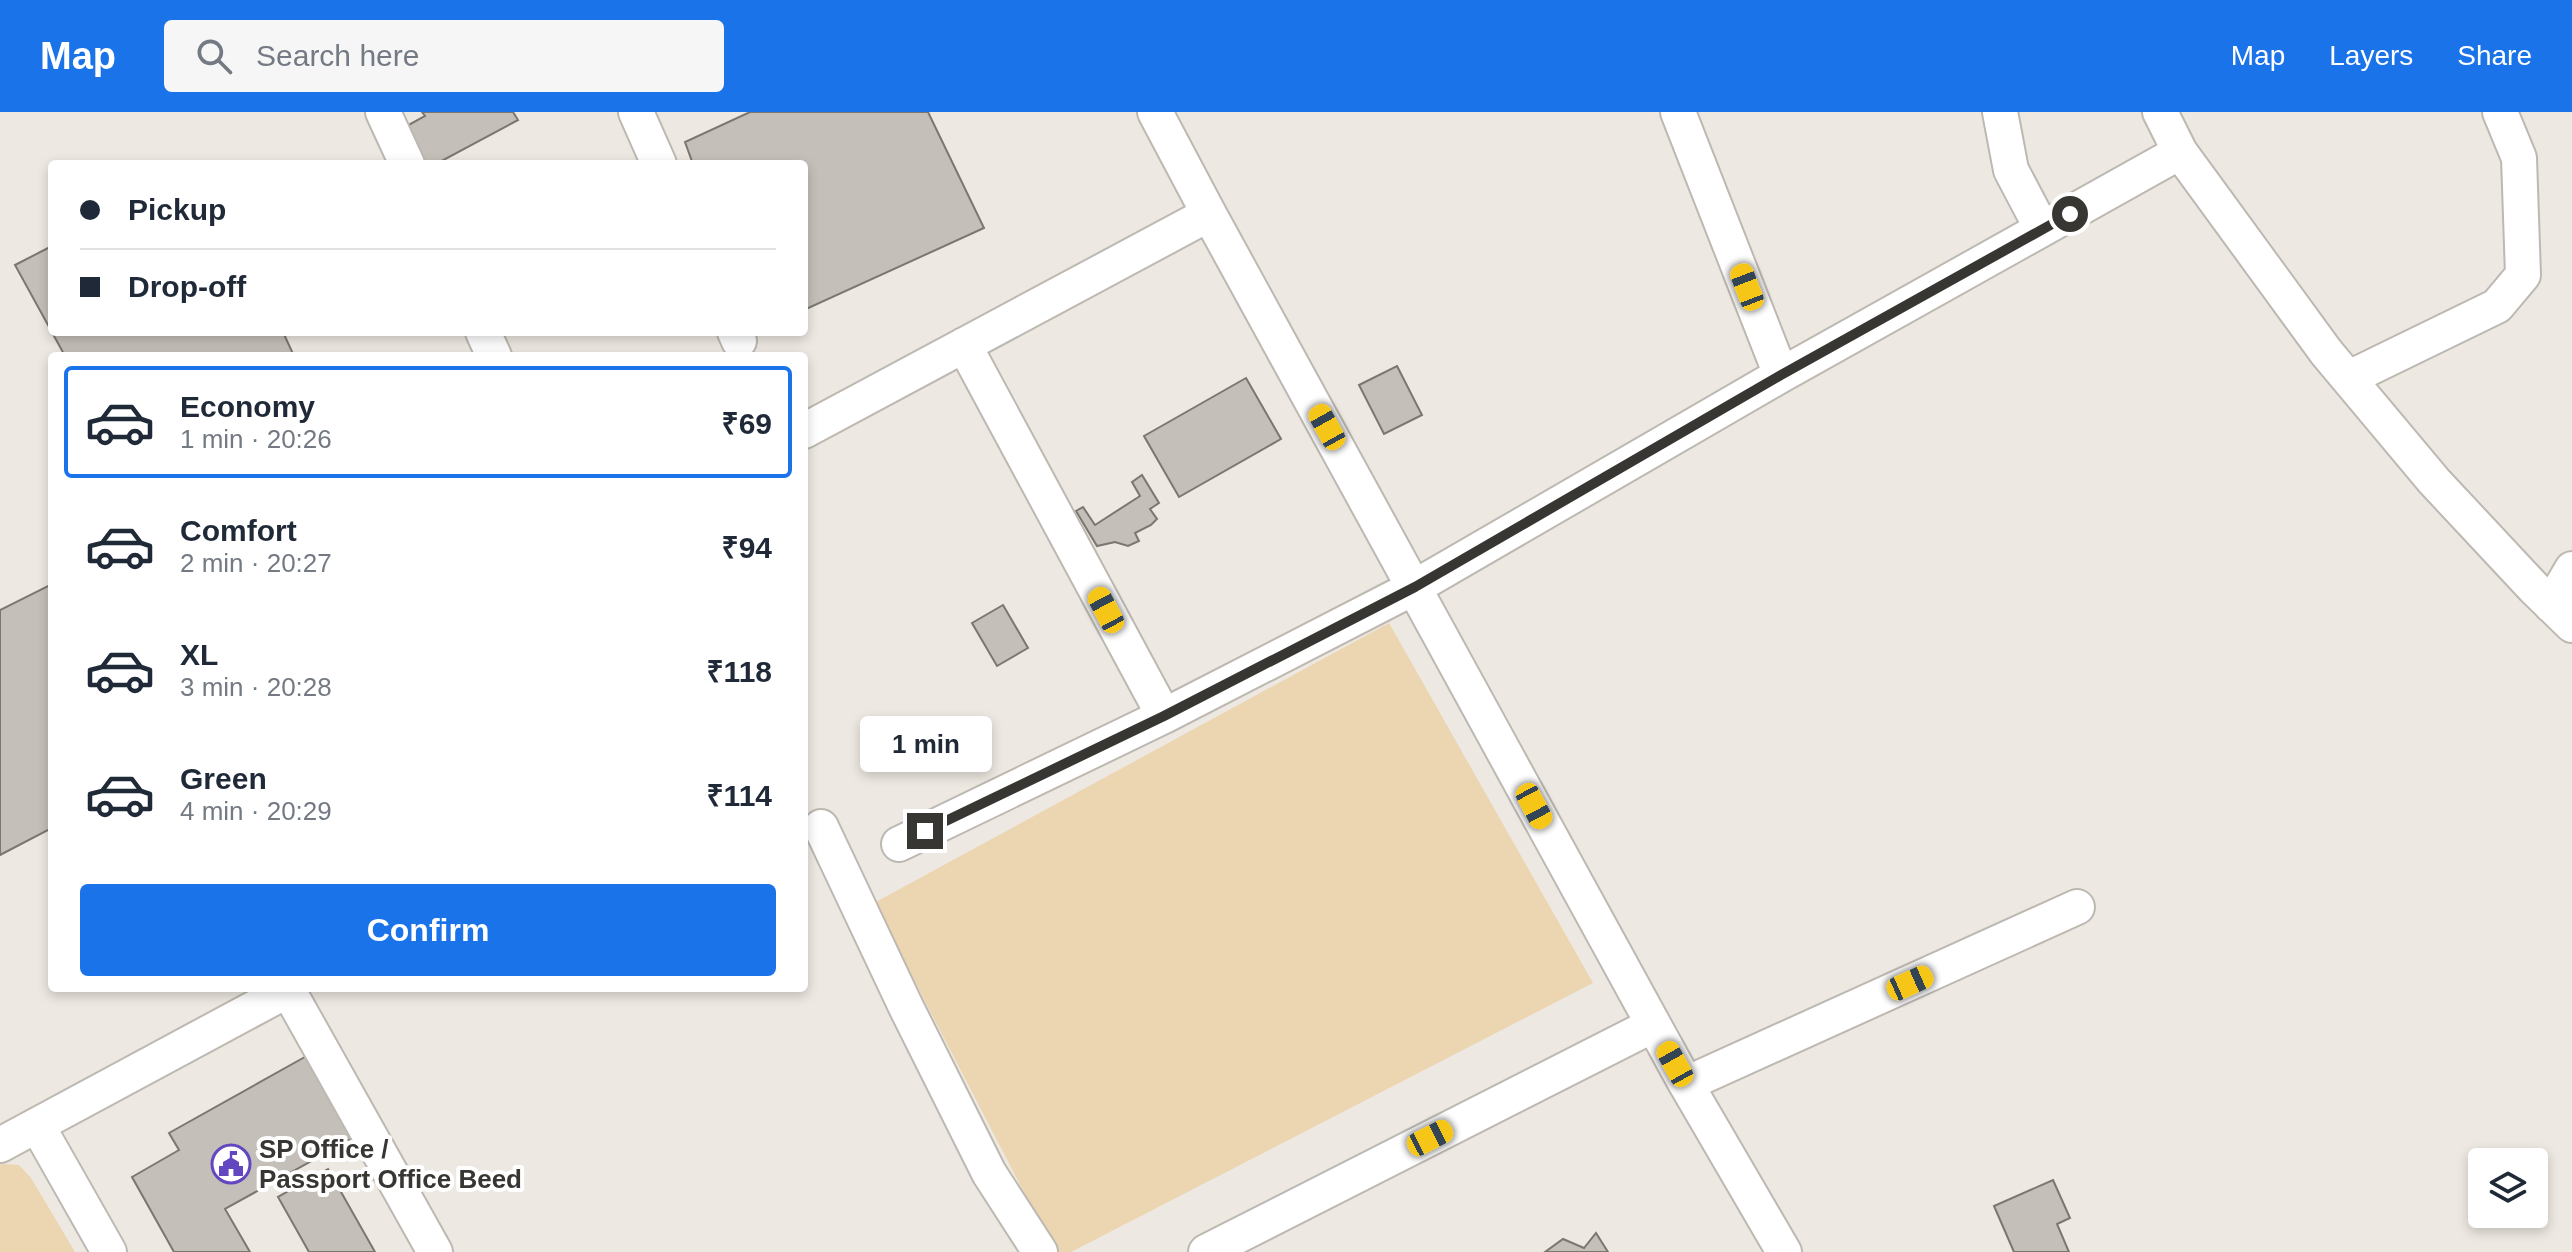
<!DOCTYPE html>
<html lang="en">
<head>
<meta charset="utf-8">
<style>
  body { margin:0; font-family:Arial,sans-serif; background:#f6f6f7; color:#1f2937; height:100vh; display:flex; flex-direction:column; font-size:30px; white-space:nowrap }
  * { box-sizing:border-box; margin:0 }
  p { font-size:26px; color:#747a83 }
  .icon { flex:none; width:44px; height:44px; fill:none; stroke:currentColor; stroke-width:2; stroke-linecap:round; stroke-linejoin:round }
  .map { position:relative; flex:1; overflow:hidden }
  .panel { position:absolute; left:48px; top:240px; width:760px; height:640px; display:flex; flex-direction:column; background:#fff; border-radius:8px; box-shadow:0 4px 12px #0003 }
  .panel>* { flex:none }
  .guide { position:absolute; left:48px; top:48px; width:760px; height:176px; border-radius:8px; box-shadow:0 4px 12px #0003; display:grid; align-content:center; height:176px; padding:0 32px; background:#fff }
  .buttons { position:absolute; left:2468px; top:1036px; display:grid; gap:16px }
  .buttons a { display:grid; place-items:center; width:80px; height:80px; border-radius:8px; background:#fff; box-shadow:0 4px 12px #0003; font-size:40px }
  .end { position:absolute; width:36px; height:36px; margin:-18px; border:10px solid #383633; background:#fff; box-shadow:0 0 0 4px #fff }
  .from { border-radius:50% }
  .bubble { position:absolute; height:56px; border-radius:8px; background:#fff; box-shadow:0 4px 12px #0003; font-size:26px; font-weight:700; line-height:56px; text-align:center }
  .car { position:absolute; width:24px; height:48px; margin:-24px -12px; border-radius:10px; box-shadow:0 0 6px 2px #0007; background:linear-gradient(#f5c518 24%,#345 0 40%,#f5c518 0 76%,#345 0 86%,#f5c518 0) }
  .guide b { display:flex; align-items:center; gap:28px; height:76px; font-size:30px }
  .guide b+b { border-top:2px solid #e0e1e3 }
  .guide i { width:20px; height:20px; background:#1f2937 }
  ul { padding:14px 0 0; list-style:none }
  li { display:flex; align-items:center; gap:24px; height:112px; margin:0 16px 12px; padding:0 16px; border:4px solid transparent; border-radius:8px }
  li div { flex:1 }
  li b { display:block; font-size:30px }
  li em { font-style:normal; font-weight:700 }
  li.on { border-color:#1a73e8 }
  li>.icon { width:72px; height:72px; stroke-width:1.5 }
  .primary-button { display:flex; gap:16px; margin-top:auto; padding:16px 32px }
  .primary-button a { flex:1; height:92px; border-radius:8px; background:#1a73e8; color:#fff; font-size:32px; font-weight:700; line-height:92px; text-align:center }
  header { display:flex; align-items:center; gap:48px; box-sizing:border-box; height:112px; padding:0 40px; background:#1a73e8; color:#fff }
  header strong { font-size:38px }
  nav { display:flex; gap:44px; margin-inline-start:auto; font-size:28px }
  .search { width:560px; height:72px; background:#f6f6f7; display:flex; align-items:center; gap:20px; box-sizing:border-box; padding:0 28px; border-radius:8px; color:#747a83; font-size:30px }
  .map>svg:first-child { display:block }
</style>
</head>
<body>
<header>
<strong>Map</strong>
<div class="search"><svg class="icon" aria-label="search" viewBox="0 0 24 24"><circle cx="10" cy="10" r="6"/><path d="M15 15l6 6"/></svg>Search here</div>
<nav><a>Map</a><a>Layers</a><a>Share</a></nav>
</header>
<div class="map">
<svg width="2572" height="1140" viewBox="0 0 2572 1140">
  <rect width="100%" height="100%" fill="#ede8e1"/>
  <path fill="#ecd5b1" d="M 1389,511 L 1593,871 L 1071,1140 L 1055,1140 L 874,791 Z
    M 3,1052 L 19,1053 L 31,1066 L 75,1140 L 0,1140 L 0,1053 Z"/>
  <path fill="#c4bfb8" stroke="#7b7770" stroke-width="2" d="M 422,0 L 513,0 L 518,8 L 436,52 L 425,52 L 405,15 L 425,4 Z
    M 750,0 L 928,0 L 984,116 L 804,198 L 804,52 L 693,52 L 685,30 Z
    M 52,134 L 52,220 L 283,220 L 294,244 L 65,244 L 15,153 Z
    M 1397,254 L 1422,303 L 1384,322 L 1359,273 Z
    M 1246,266 L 1281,327 L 1179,385 L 1144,324 Z
    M 1142,363 L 1159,391 L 1150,397 L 1157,407 L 1151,413 L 1135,421 L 1139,429 L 1128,434 L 1115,430 L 1097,434 L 1076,399 L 1083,395 L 1095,413 L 1140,384 L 1132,370 Z
    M 52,472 L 52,716 L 0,743 L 0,498 Z
    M 1003,493 L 1028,536 L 997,554 L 972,511 Z
    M 312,941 L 358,1023 L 225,1097 L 250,1140 L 174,1140 L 132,1065 L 179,1038 L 169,1021 Z
    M 328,1057 L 375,1140 L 309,1140 L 278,1085 Z
    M 2053,1068 L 2070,1106 L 2057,1112 L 2069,1140 L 2014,1140 L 1994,1094 Z
    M 1596,1121 L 1608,1140 L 1545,1140 L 1563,1127 L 1584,1136 Z"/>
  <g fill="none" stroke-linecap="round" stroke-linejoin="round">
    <g stroke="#bdb8b1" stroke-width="38">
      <path id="street" d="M 383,0 L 407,52
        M 636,0 L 659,52
        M 1155,0 L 1209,102 L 1686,972 L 1784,1140
        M 1678,0 L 1781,263
        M 2000,0 L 2011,58 L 2042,117
        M 2160,0 L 2180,40
        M 483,220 L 494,244
        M 735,220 L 739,229
        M 964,233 L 1164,604
        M 2349,266 L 2497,194 L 2523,163 L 2519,46 L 2500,0
        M 804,319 L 1209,102
        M 2551,493 L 2572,457
        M 821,715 L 906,895 L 989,1061 L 1040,1140
        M 899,732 L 1164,604 L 1415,475 L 1781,263 L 2180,40 L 2326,240 L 2434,369 L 2534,476 L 2572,513
        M 1686,972 L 2077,795
        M 37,1013 L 109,1140
        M 0,1033 L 288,878 L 435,1140
        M 1206,1140 L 1653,913"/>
    </g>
    <use href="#street" stroke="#fff" stroke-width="34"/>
  </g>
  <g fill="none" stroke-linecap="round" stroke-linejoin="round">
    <path stroke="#383633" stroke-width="10" d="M 925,719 L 1164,604 L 1415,475 L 1781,263 L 2070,102"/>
  </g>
  <defs>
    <g id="civic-ring" transform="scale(2)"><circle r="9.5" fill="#fff" stroke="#6347c0" stroke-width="1.5"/><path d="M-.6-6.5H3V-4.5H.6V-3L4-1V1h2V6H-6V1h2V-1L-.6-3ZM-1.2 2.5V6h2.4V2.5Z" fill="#6347c0"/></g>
  </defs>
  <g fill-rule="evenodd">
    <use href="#civic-ring" x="231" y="1052"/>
  </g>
  <g text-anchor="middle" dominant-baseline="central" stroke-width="8" stroke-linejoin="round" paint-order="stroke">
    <g font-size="26" font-weight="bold" fill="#383633" stroke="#fff" text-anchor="start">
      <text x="259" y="1037">SP Office /<tspan x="259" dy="30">Passport Office Beed</tspan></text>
    </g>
  </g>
</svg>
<div class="buttons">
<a><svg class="icon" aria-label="layers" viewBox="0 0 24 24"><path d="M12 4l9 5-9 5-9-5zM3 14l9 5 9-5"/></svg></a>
</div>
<i class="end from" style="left:2070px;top:102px"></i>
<i class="end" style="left:925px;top:719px"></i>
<div class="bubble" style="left:860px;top:604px;width:132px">1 min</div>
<i class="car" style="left:1747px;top:175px;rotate:339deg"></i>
<i class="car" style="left:1327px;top:315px;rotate:331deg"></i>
<i class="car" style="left:1106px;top:498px;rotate:332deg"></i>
<i class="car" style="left:1534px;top:694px;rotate:152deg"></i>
<i class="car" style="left:1910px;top:871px;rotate:66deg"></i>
<i class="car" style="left:1675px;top:952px;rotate:331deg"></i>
<i class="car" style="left:1430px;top:1026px;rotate:63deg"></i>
<div class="guide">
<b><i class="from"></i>Pickup</b>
<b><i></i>Drop-off</b>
</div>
<section class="panel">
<ul>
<li class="on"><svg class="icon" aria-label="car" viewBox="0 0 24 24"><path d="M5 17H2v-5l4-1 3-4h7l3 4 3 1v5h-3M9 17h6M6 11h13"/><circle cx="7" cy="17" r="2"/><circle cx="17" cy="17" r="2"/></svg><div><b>Economy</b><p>1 min · 20:26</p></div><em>₹69</em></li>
<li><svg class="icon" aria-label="car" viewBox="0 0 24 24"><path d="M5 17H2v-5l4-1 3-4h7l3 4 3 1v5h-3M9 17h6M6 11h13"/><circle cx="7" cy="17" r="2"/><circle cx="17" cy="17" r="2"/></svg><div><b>Comfort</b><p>2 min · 20:27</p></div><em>₹94</em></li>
<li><svg class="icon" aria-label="car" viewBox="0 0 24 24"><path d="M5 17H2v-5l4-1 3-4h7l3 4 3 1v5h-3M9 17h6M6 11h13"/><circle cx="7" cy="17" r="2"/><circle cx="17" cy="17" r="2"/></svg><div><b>XL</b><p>3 min · 20:28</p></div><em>₹118</em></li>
<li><svg class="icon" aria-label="car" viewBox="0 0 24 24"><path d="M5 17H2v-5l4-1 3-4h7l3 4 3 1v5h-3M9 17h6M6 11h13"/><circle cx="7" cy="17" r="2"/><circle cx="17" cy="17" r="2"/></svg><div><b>Green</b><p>4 min · 20:29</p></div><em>₹114</em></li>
</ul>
<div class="primary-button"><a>Confirm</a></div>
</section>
</div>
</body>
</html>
